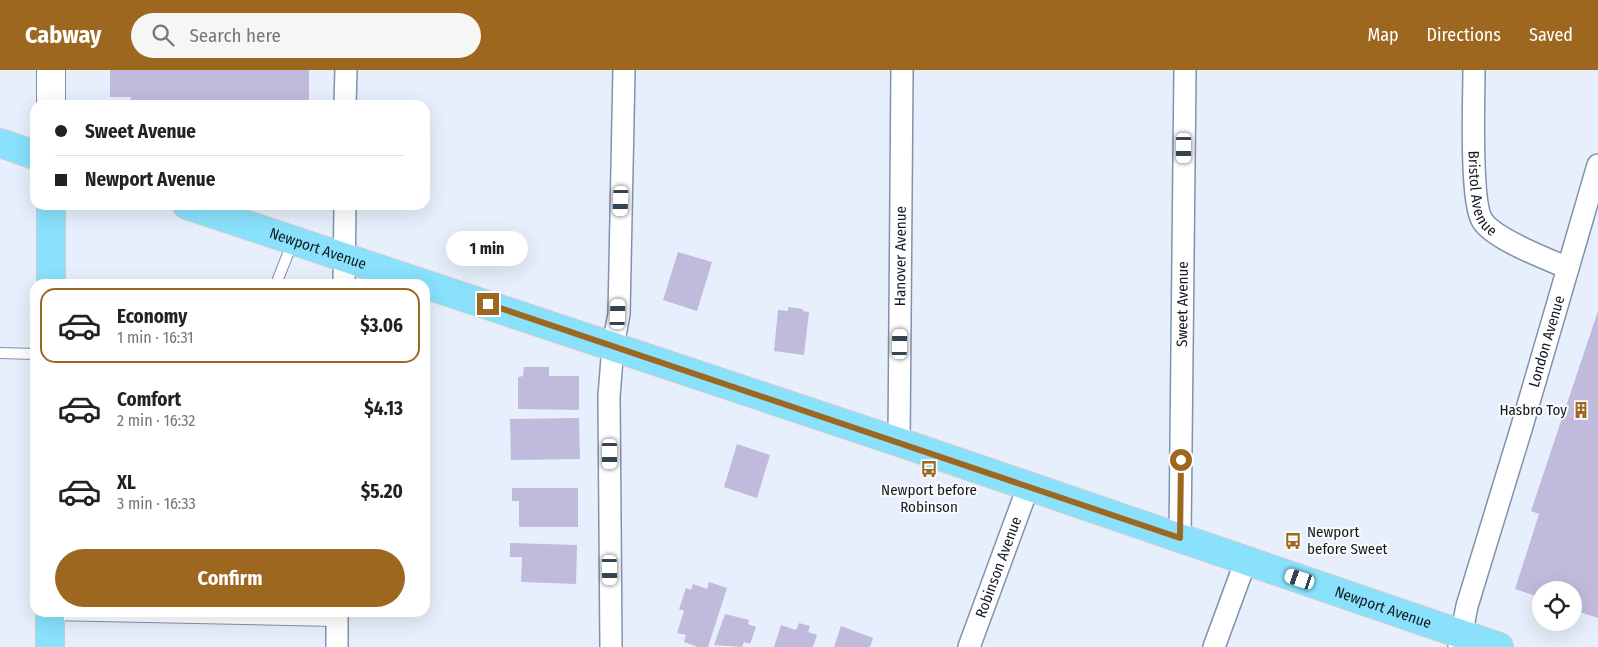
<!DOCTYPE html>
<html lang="en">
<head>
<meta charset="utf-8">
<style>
  body { margin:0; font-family:"Fira Sans Condensed",sans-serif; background:#f6f6f6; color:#222; height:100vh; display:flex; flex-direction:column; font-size:19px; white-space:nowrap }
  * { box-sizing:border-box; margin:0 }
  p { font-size:16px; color:#767676 }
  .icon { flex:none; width:28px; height:28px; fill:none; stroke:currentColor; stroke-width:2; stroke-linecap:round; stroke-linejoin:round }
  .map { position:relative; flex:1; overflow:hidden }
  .drawer { position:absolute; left:30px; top:209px; width:400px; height:338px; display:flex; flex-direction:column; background:#fff; border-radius:15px; box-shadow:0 5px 20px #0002 }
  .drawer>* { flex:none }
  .banner { position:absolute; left:30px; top:30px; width:400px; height:110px; border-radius:15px; box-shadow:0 5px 20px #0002; display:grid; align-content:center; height:110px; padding:0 25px; background:#fff }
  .tools { position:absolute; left:1532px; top:511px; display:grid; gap:10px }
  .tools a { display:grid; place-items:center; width:50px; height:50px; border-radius:50%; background:#fff; box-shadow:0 5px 20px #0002; font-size:25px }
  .end { position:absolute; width:22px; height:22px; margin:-11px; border:6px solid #9d6720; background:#fff; box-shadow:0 0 0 2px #fff }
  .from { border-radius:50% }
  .bubble { position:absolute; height:35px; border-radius:18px; background:#fff; box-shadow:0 5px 20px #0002; font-size:16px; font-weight:700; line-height:35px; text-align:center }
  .car { position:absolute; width:15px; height:30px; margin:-15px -8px; border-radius:6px; box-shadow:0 0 4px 1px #0007; background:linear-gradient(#fff 24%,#345 0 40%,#fff 0 76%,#345 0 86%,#fff 0) }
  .banner b { display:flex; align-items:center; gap:18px; height:48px; font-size:19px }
  .banner b+b { border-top:1px solid #e0e0e0 }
  .banner i { width:12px; height:12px; background:#222 }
  ul { padding:9px 0 0; list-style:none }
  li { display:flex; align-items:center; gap:15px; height:75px; margin:0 10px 8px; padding:0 15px; border:2px solid transparent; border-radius:15px }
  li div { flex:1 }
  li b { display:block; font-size:19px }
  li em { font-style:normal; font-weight:700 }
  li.active { border-color:#9d6720 }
  li>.icon { width:45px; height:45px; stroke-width:1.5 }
  .cta { display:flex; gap:10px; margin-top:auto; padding:10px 25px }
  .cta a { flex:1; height:58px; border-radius:30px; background:#9d6720; color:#fff; font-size:20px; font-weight:700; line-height:58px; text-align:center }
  header { display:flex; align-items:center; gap:30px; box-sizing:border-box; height:70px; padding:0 25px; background:#9d6720; color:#fff }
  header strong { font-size:24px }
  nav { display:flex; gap:28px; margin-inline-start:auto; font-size:18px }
  .search { width:350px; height:45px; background:#f6f6f6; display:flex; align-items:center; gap:12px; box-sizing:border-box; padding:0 18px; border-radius:28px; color:#767676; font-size:19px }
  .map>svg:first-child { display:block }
</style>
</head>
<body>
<header>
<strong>Cabway</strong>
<div class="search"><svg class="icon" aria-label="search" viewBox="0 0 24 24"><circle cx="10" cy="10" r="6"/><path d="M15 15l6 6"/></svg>Search here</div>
<nav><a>Map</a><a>Directions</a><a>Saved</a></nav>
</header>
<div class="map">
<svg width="1598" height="577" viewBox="0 0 1598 577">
  <rect width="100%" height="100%" fill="#e6effb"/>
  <path fill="#c0bbdd" d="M 110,0 L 309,0 L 309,35 L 218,35 L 218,31 L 130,31 L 131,27 L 110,27 Z
    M 678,182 L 712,192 L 697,241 L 663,230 Z
    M 788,237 L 803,239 L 803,241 L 809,242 L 804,285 L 774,281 L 778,240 L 788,241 Z
    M 1598,241 L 1598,548 L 1574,540 L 1574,520 L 1541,520 L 1541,528 L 1515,519 L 1539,444 L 1531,441 Z
    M 524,297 L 549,297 L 549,306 L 579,306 L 579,340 L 518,339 L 518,307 L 523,306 Z
    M 579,348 L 580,389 L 511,390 L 510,349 Z
    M 737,374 L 770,385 L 757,428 L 724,417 Z
    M 512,418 L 578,418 L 578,457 L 519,457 L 519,431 L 512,431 Z
    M 510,473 L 577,475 L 576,514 L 521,512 L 522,487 L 510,487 Z
    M 709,512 L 727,518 L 708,577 L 698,577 L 684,572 L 686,565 L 677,563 L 684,541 L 679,539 L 686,518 L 691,520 L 693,514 L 707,519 Z
    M 725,544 L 749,550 L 748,554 L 756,557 L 750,574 L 744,572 L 742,577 L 714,575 Z
    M 799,553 L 810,556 L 808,562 L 817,565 L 813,577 L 774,577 L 781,555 L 796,560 Z
    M 841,556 L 873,568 L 870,577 L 834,577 Z"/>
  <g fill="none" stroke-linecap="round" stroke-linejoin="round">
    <g stroke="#7f93ae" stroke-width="12">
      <path id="service" d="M 276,214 L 293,171
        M 0,283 L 35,284
        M 50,545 L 337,551"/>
    </g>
    <g stroke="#7f93ae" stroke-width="24">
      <g id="minor">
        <path id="s1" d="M 1474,0 C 1474,28 1470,130 1482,150 C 1493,169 1547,189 1568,198"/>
        <path d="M 345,35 L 346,0"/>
        <path d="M 344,214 L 345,135"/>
        <path id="s2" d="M 899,372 L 902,0"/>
        <path id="s3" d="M 1180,468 L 1185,0"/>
        <path d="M 337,577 L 337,541"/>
        <path d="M 611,577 L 609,326 L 613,276 L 619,244 L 624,0"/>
        <path id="s4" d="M 969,577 L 1028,417"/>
        <path d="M 1214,577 L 1246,490"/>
        <path id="s5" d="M 1459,577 L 1467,536 L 1522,356 L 1598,95"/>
      </g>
    </g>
    <g stroke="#7f93ae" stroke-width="30">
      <path id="secondary" d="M 51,35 L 51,0"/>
    </g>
    <g stroke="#cbcccf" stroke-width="30">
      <g id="primary">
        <path d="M 0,73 L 35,85"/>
        <path id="s6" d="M 187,135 L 899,372 L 1499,577"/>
        <path d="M 51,214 L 51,135"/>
        <path d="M 50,577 L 50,541"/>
      </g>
    </g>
    <use href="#service" stroke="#fff" stroke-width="10"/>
    <use href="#minor" stroke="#fff" stroke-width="21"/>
    <use href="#secondary" stroke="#fff" stroke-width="28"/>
    <use href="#primary" stroke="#89e1fc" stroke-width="28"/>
  </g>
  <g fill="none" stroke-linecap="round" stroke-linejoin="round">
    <path stroke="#9d6720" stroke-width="6" d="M 488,234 L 1180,468 L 1181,390"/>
  </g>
  <defs>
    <g id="building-bare" transform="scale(1.35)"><path d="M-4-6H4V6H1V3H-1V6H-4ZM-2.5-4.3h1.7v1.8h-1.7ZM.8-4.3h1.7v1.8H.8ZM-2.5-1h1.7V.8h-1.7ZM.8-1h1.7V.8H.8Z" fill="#9d6720" stroke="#fbfbfb" stroke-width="2.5" paint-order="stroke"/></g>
    <g id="bus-bare" transform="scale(1.35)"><path d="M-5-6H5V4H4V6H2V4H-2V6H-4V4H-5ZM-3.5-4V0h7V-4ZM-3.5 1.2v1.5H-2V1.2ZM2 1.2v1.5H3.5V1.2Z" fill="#9d6720" stroke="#fbfbfb" stroke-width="2.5" paint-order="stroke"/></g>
  </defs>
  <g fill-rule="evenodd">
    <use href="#building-bare" x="1581" y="340"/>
    <use href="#bus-bare" x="929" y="399"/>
    <use href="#bus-bare" x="1293" y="471"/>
  </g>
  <g text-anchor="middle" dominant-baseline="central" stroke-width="4" stroke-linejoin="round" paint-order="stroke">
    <g font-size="15" fill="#111923" stroke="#fbfbfb">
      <text stroke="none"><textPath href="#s1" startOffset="125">Bristol Avenue</textPath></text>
      <text stroke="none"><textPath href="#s6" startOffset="138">Newport Avenue</textPath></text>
      <text stroke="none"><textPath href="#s2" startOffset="186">Hanover Avenue</textPath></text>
      <text stroke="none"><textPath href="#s3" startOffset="234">Sweet Avenue</textPath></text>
      <text stroke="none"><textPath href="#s5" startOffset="318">London Avenue</textPath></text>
      <text stroke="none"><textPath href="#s4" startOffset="85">Robinson Avenue</textPath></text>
      <text stroke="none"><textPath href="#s6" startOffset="1262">Newport Avenue</textPath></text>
    </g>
    <g font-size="15" fill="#111923" stroke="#fbfbfb" text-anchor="end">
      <text x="1567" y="340">Hasbro Toy</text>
      <text x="929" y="420" text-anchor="middle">Newport before<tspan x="929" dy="17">Robinson</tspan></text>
      <text x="1307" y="462" text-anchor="start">Newport<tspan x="1307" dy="17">before Sweet</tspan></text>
    </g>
  </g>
</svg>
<div class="tools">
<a><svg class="icon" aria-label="locate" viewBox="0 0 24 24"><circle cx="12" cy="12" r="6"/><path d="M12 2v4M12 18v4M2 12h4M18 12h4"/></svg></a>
</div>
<i class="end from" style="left:1181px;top:390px"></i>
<i class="end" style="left:488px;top:234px"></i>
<div class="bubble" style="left:446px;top:161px;width:82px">1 min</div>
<i class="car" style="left:1184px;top:78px;rotate:180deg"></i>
<i class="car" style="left:621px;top:131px;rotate:182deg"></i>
<i class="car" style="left:618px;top:244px;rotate:2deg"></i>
<i class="car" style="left:900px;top:274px;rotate:1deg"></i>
<i class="car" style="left:610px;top:384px;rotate:180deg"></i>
<i class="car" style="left:610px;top:500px;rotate:179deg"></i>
<i class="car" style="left:1300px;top:509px;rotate:289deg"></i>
<div class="banner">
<b><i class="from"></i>Sweet Avenue</b>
<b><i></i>Newport Avenue</b>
</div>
<section class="drawer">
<ul>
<li class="active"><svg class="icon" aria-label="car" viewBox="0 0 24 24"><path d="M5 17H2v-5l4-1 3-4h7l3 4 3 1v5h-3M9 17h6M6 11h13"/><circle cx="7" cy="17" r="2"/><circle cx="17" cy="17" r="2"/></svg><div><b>Economy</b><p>1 min · 16:31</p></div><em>$3.06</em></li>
<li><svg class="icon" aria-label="car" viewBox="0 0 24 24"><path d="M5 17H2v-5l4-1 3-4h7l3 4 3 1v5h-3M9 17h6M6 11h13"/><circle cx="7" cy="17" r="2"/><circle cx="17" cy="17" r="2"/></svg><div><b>Comfort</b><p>2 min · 16:32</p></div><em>$4.13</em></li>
<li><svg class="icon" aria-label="car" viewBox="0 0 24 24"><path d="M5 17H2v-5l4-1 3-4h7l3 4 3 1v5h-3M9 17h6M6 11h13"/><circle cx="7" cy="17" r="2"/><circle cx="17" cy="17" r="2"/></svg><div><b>XL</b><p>3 min · 16:33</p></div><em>$5.20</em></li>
</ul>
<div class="cta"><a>Confirm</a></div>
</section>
</div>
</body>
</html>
